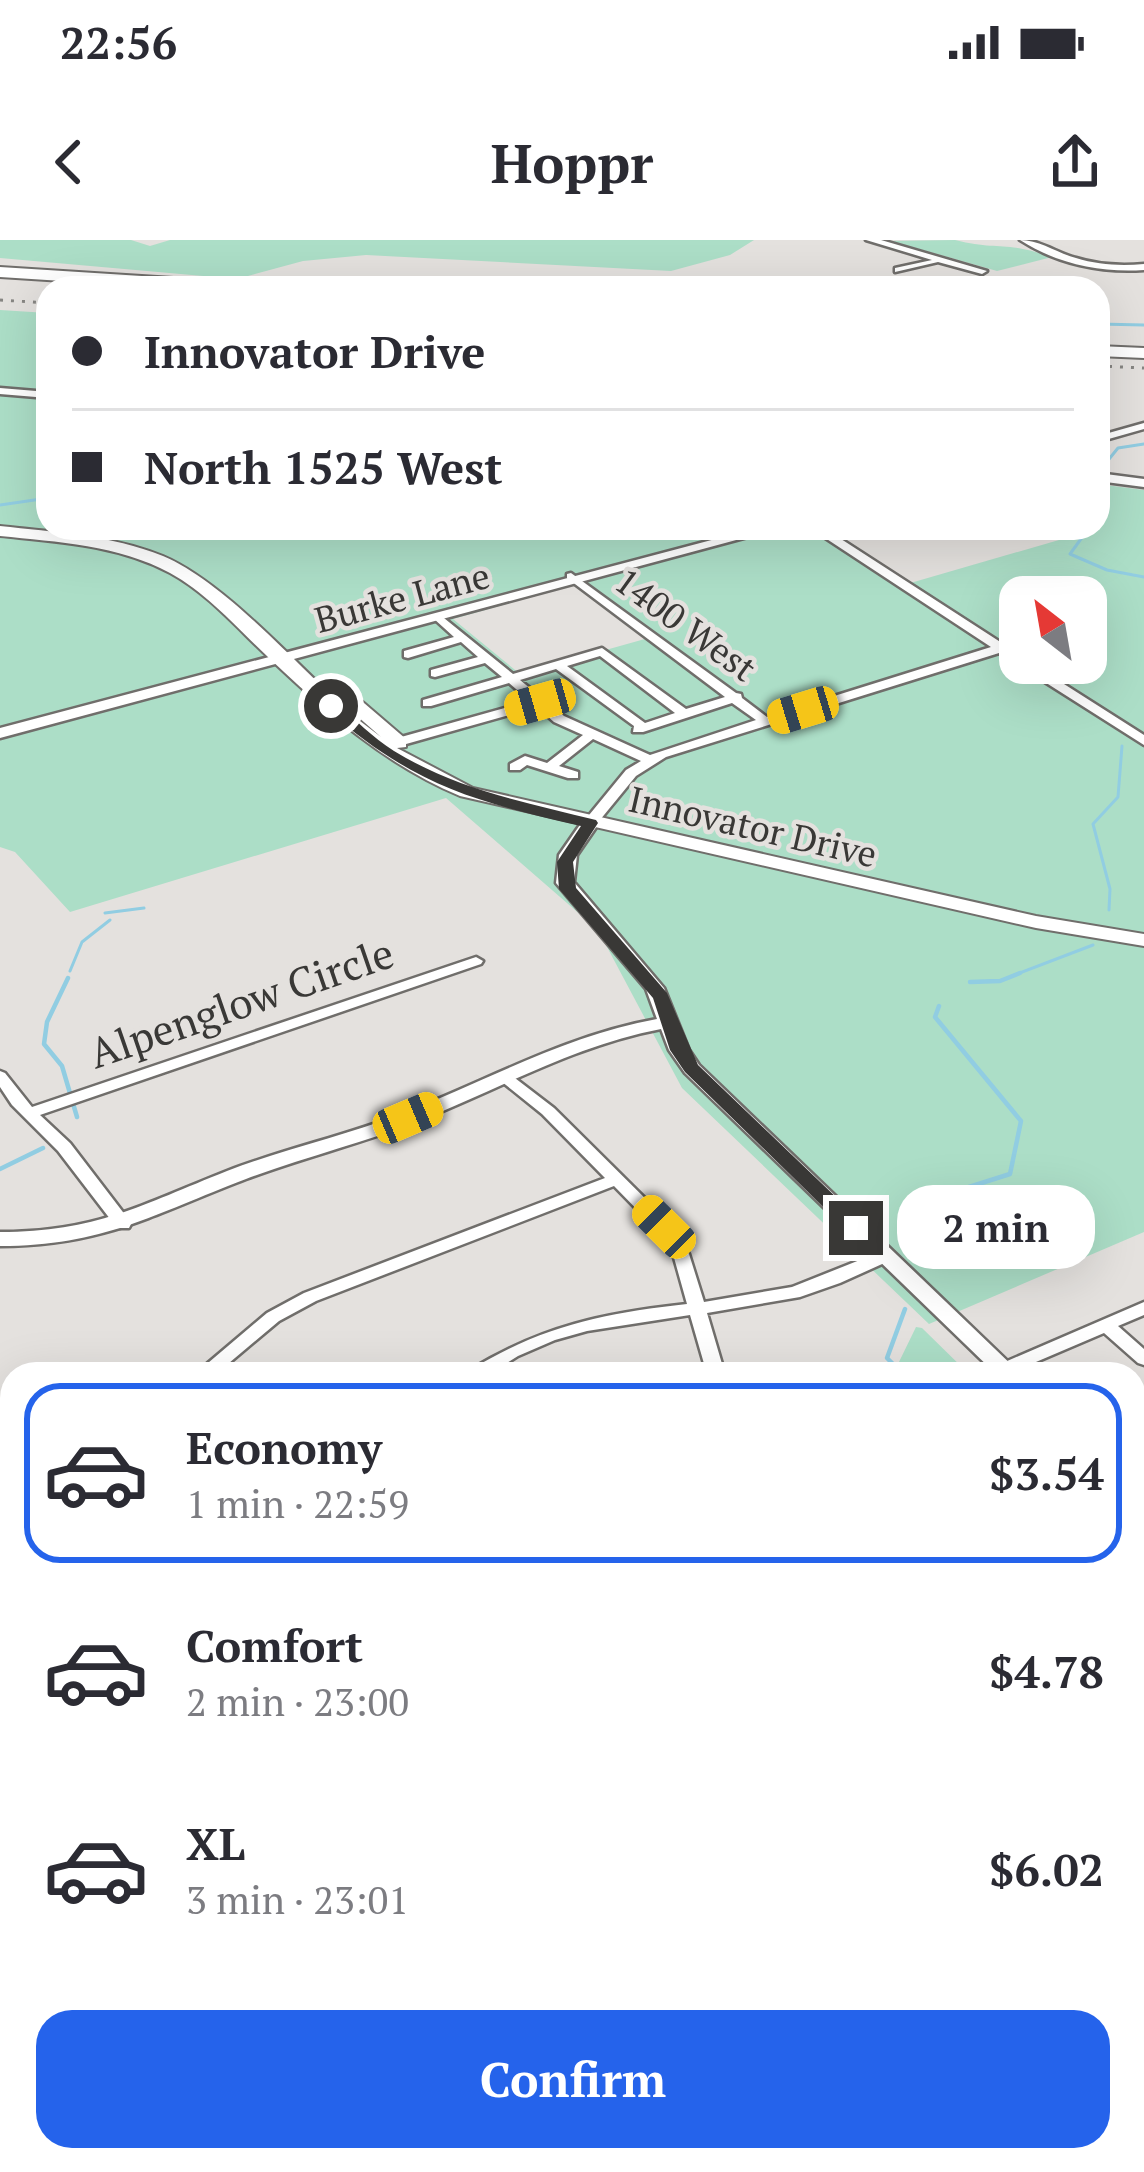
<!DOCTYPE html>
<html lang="en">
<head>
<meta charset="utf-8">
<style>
  body { margin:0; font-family:"PT Serif",serif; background:#f7f7f7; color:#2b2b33; height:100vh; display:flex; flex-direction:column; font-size:45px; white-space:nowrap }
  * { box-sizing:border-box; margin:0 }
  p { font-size:39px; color:#7c7c81 }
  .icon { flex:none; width:66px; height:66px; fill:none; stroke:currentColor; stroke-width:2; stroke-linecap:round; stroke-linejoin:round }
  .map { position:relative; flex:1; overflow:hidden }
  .drawer { position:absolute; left:0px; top:1122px; width:1146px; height:810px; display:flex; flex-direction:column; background:#fff; border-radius:36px 36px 0 0; box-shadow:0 12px 48px #0002 }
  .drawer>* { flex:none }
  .hud { position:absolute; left:36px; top:36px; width:1074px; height:264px; border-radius:36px; box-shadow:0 12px 48px #0002; display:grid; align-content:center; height:264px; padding:0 36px; background:#fff }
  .needle { width:78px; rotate:329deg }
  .tools { position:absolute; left:999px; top:336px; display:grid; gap:24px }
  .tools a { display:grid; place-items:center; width:108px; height:108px; border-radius:24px; background:#fff; box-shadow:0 12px 48px #0002; font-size:60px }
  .end { position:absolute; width:54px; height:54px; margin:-27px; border:15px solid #393836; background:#fff; box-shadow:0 0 0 6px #fff }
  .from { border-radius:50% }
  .bubble { position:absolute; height:84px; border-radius:36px; background:#fff; box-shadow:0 12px 48px #0002; font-size:39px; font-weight:600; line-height:84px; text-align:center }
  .car { position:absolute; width:36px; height:72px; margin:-36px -18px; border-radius:15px; box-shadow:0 0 9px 3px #0007; background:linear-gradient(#f5c518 24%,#345 0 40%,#f5c518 0 76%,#345 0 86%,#f5c518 0) }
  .hud b { display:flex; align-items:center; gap:42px; height:114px; font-size:45px }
  .hud b+b { border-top:3px solid #e1e1e2 }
  .hud i { width:30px; height:30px; background:#2b2b33 }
  ul { padding:21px 0 0; list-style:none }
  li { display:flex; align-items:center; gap:36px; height:180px; margin:0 24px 18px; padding:0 12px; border:6px solid transparent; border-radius:36px }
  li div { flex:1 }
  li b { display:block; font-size:45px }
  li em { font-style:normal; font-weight:600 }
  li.current { border-color:#2563eb }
  li>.icon { width:108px; height:108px; stroke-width:1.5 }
  .primary-button { display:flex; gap:24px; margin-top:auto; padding:24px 36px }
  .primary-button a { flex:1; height:138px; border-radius:36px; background:#2563eb; color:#fff; font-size:48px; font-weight:600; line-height:138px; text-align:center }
  .status { display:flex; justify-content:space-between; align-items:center; height:84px; padding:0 60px; background:#fff; direction:ltr }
  .status svg { height:33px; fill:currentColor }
  header { display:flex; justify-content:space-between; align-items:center; height:156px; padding:0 36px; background:#fff; font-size:54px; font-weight:600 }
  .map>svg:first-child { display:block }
</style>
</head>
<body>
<div class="status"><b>22:56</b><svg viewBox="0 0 49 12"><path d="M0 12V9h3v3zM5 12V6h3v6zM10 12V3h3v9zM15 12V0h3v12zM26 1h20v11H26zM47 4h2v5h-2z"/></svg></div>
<header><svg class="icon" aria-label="back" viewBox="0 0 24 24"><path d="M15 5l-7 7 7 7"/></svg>Hoppr<svg class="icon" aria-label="share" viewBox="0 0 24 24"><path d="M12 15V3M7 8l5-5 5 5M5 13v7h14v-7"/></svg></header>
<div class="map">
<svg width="1144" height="1932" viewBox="0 0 1144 1932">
  <rect width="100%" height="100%" fill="#e4e1de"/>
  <path fill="#acdec7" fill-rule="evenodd" d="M 0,0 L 131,0 L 150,6 L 170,0 L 754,0 L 730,15 L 671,31 L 366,15 L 303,21 L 237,39 L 0,18 Z
    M 955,0 C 998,11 1002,0 1052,17 L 997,31 L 891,1 Z
    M 0,70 L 48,73 L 48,288 L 817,288 L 907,344 L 1059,300 L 1041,288 L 1098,288 L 1098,244 L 1144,250 L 1144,992 L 929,1084 L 682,848 L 598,690 L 446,558 L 70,672 L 15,612 L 0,607 ZM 581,343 L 652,397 L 520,434 L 453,379 ZM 1020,357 L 1086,357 L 1086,423 L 1020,423 Z
    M 916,1087 L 922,1088 L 969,1134 L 904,1134 L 898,1124 Z"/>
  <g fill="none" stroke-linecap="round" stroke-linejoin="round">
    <path stroke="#91cde2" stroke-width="3" d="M 1098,84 L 1144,85
      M 1101,229 L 1118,208 L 1144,204
      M 0,265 L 48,258
      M 1084,288 L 1086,292 L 1070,314 L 1107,330 L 1144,337
      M 1109,670 L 1110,649 L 1093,584 L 1118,557 L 1122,506
      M 105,673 L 144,668
      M 70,731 L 82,702 L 110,680
      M 1012,736 L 1093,705"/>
    <path stroke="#91cde2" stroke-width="4.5" d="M 68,738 L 47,782 L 44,804 L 62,826 L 77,877
      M 970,742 L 1000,741 L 1020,733
      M 0,929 L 43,908
      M 917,1014 L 969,947 L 1010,934 L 1021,881 L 935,777 L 939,766
      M 903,1134 L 887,1118 L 905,1069"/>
    <path stroke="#91cde2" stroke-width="6" d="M 0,1695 L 12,1683"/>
    <g stroke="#706e6b" stroke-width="5">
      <path id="minor" d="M 866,0 L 881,0 L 987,31 L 982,34 L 938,22 L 895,32 L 895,28 L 932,20 Z
        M 1020,0 C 1040,0 1057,13 1076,18 C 1098,25 1121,26 1144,24 L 1144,30 C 1101,33 1057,24 1020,0 Z
        M 0,148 L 48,152 L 48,158 L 0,154 Z
        M 1144,183 L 1144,189 L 1098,202 L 1098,196 Z
        M 810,288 L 824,288 L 1005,405 L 1020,416 L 1020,423 L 1031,423 L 1144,495 L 1144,505 L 999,413 L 666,517 L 636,536 L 595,586 L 585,586 L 585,580 L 626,530 L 641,521 L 593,499 L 559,526 L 578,532 L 578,538 L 568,538 L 527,525 L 520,530 L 510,530 L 510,524 L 525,516 L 547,523 L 583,495 L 554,482 L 537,467 L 399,506 L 393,502 L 394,499 L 530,461 L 509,443 L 431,466 L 423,466 L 423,460 L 502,437 L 485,423 L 435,437 L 431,436 L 431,430 L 478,417 L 461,402 L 408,418 L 404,417 L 404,411 L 454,397 L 433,378 L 439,374 L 513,434 L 602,408 L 686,469 L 725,457 L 567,338 L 567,334 L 571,333 L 736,453 L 741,454 L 742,458 L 767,477 L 991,407 ZM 600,416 L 675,473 L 645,483 L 567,426 ZM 556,429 L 634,486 L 633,492 L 643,492 L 732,463 L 756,480 L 650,515 L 564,476 L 520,440 Z
        M 476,717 L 483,721 L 481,724 L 40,875 L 70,903 L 129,980 L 131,984 L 129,988 L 117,988 L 58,911 L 12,865 L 0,847 L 0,831 L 5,833 L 32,867 Z
        M 506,833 L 511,835 L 554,868 L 670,983 L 689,1014 L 704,1062 L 792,1047 L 885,1010 L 893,1016 L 891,1020 L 840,1043 L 800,1057 L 707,1073 L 725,1134 L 707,1134 L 690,1075 L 587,1091 L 555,1100 L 518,1116 L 489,1134 L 467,1134 L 470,1130 C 542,1086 604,1073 687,1064 L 673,1014 L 658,991 L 614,946 L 316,1061 L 279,1081 L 216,1134 L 195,1134 L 267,1073 L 304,1053 L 605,938 L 542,874 L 501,841 L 498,838 Z
        M 1144,1062 L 1144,1075 L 1118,1086 L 1144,1109 L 1144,1125 L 1138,1123 L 1104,1093 L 1010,1133 L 1000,1134 L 995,1129 L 998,1125 Z
        M 0,1233 L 12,1238 L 12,1253 L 0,1248 Z
        M 1144,1376 L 1144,1431 L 1141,1437 L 1134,1439 L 1134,1383 L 1137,1379 Z
        M 12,1468 L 12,1484 L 0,1488 L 0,1472 Z
        M 39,1920 L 63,1920 L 63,1932 L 39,1932 Z
        M 937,1920 L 962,1920 L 968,1932 L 943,1932 Z"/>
    </g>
    <g stroke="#706e6b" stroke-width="5">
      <path id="tertiary" d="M 1098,233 L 1144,239 L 1144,247 L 1098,241 Z
        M 757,288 L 781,288 L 0,498 L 0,488 Z
        M 590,578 L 599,583 L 577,615 L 574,642 L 664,748 L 689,810 L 699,825 L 1021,1134 L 996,1134 L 685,833 L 669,810 L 661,789 C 576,805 501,848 421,880 C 364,903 304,917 246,939 C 154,974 103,1006 0,1006 L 0,992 C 96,992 141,965 227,931 C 284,909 344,896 401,874 C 487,841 566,795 657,779 L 646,749 L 556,643 L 559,615 L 584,579 Z
        M 1134,1243 L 1144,1247 L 1144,1270 L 1134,1266 Z
        M 1144,1754 L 1144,1782 L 1134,1786 L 1134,1758 Z
        M 856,1920 L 899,1920 L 891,1932 L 849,1932 Z"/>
    </g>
    <g stroke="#706e6b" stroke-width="4">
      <path id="secondary" d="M 0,286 C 54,292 111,295 163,316 C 229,344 303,433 360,481 L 381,497 L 324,447 L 324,439 L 336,439 L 406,499 L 406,507 L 397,508 L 473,548 L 1036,676 L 1144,694 L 1144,706 L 1036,688 L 460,556 C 384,524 327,473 268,417 C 237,388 207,353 170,333 C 118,305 58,302 0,296 Z"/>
    </g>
    <g stroke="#706e6b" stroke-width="4">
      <path id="motorway" d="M 0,27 L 252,43 L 261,48 L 172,48 L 0,37 Z
        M 1098,106 L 1144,108 L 1144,118 L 1098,116 Z"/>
    </g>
    <use href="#minor" fill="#fff" fill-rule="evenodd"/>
    <use href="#tertiary" fill="#fff" fill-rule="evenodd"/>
    <use href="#secondary" fill="#fff" fill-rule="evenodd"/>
    <use href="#motorway" fill="#fff" fill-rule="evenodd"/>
    <path stroke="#878683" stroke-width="3" stroke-dasharray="3 8" stroke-linecap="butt" d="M 0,60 L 48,63
      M 1098,126 L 1144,128"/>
  </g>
  <path fill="#393836" d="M 326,463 L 336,463 C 355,479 373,498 394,511 C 456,549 526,563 596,580 L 598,583 L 573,622 L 576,648 L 667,753 L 698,825 L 863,983 L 863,992 L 849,992 L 685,832 L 670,810 L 653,758 L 559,649 L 557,622 L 581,586 C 469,560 414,545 326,469 Z"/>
  <g text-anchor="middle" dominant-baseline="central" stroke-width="9" stroke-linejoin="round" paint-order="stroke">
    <g font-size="36" fill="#393836" stroke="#e4e1de">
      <text transform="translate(402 357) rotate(-15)">Burke Lane</text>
      <text transform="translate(686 384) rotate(36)">1400 West</text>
      <text transform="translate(753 586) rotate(13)">Innovator Drive</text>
    </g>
    <g font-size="42" fill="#393836" stroke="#e4e1de">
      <text transform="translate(241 762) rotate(-19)">Alpenglow Circle</text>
    </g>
  </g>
</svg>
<div class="tools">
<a><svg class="needle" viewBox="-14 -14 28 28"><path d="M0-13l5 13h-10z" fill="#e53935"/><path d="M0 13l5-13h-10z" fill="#7c7c81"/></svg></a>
</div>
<i class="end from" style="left:331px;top:466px"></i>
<i class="end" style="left:856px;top:988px"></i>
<div class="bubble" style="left:897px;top:945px;width:198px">2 min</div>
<i class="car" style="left:540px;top:462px;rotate:254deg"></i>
<i class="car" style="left:803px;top:470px;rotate:253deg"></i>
<i class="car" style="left:408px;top:878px;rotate:67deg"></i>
<i class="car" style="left:664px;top:987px;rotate:315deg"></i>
<div class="hud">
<b><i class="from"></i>Innovator Drive</b>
<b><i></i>North 1525 West</b>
</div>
<section class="drawer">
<ul>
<li class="current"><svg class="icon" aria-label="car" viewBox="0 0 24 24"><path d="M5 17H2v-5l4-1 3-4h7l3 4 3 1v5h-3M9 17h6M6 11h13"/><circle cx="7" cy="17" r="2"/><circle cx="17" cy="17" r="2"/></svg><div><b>Economy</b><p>1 min · 22:59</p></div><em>$3.54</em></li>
<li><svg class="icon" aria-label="car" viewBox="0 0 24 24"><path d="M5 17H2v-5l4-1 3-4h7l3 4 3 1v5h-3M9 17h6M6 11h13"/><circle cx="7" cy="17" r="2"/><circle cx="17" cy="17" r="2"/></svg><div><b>Comfort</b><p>2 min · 23:00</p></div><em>$4.78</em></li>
<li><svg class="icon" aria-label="car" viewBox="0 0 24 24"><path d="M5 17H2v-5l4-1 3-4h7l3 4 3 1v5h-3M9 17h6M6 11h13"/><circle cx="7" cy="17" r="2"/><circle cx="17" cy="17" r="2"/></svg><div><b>XL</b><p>3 min · 23:01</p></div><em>$6.02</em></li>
</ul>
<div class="primary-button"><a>Confirm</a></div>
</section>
</div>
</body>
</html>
